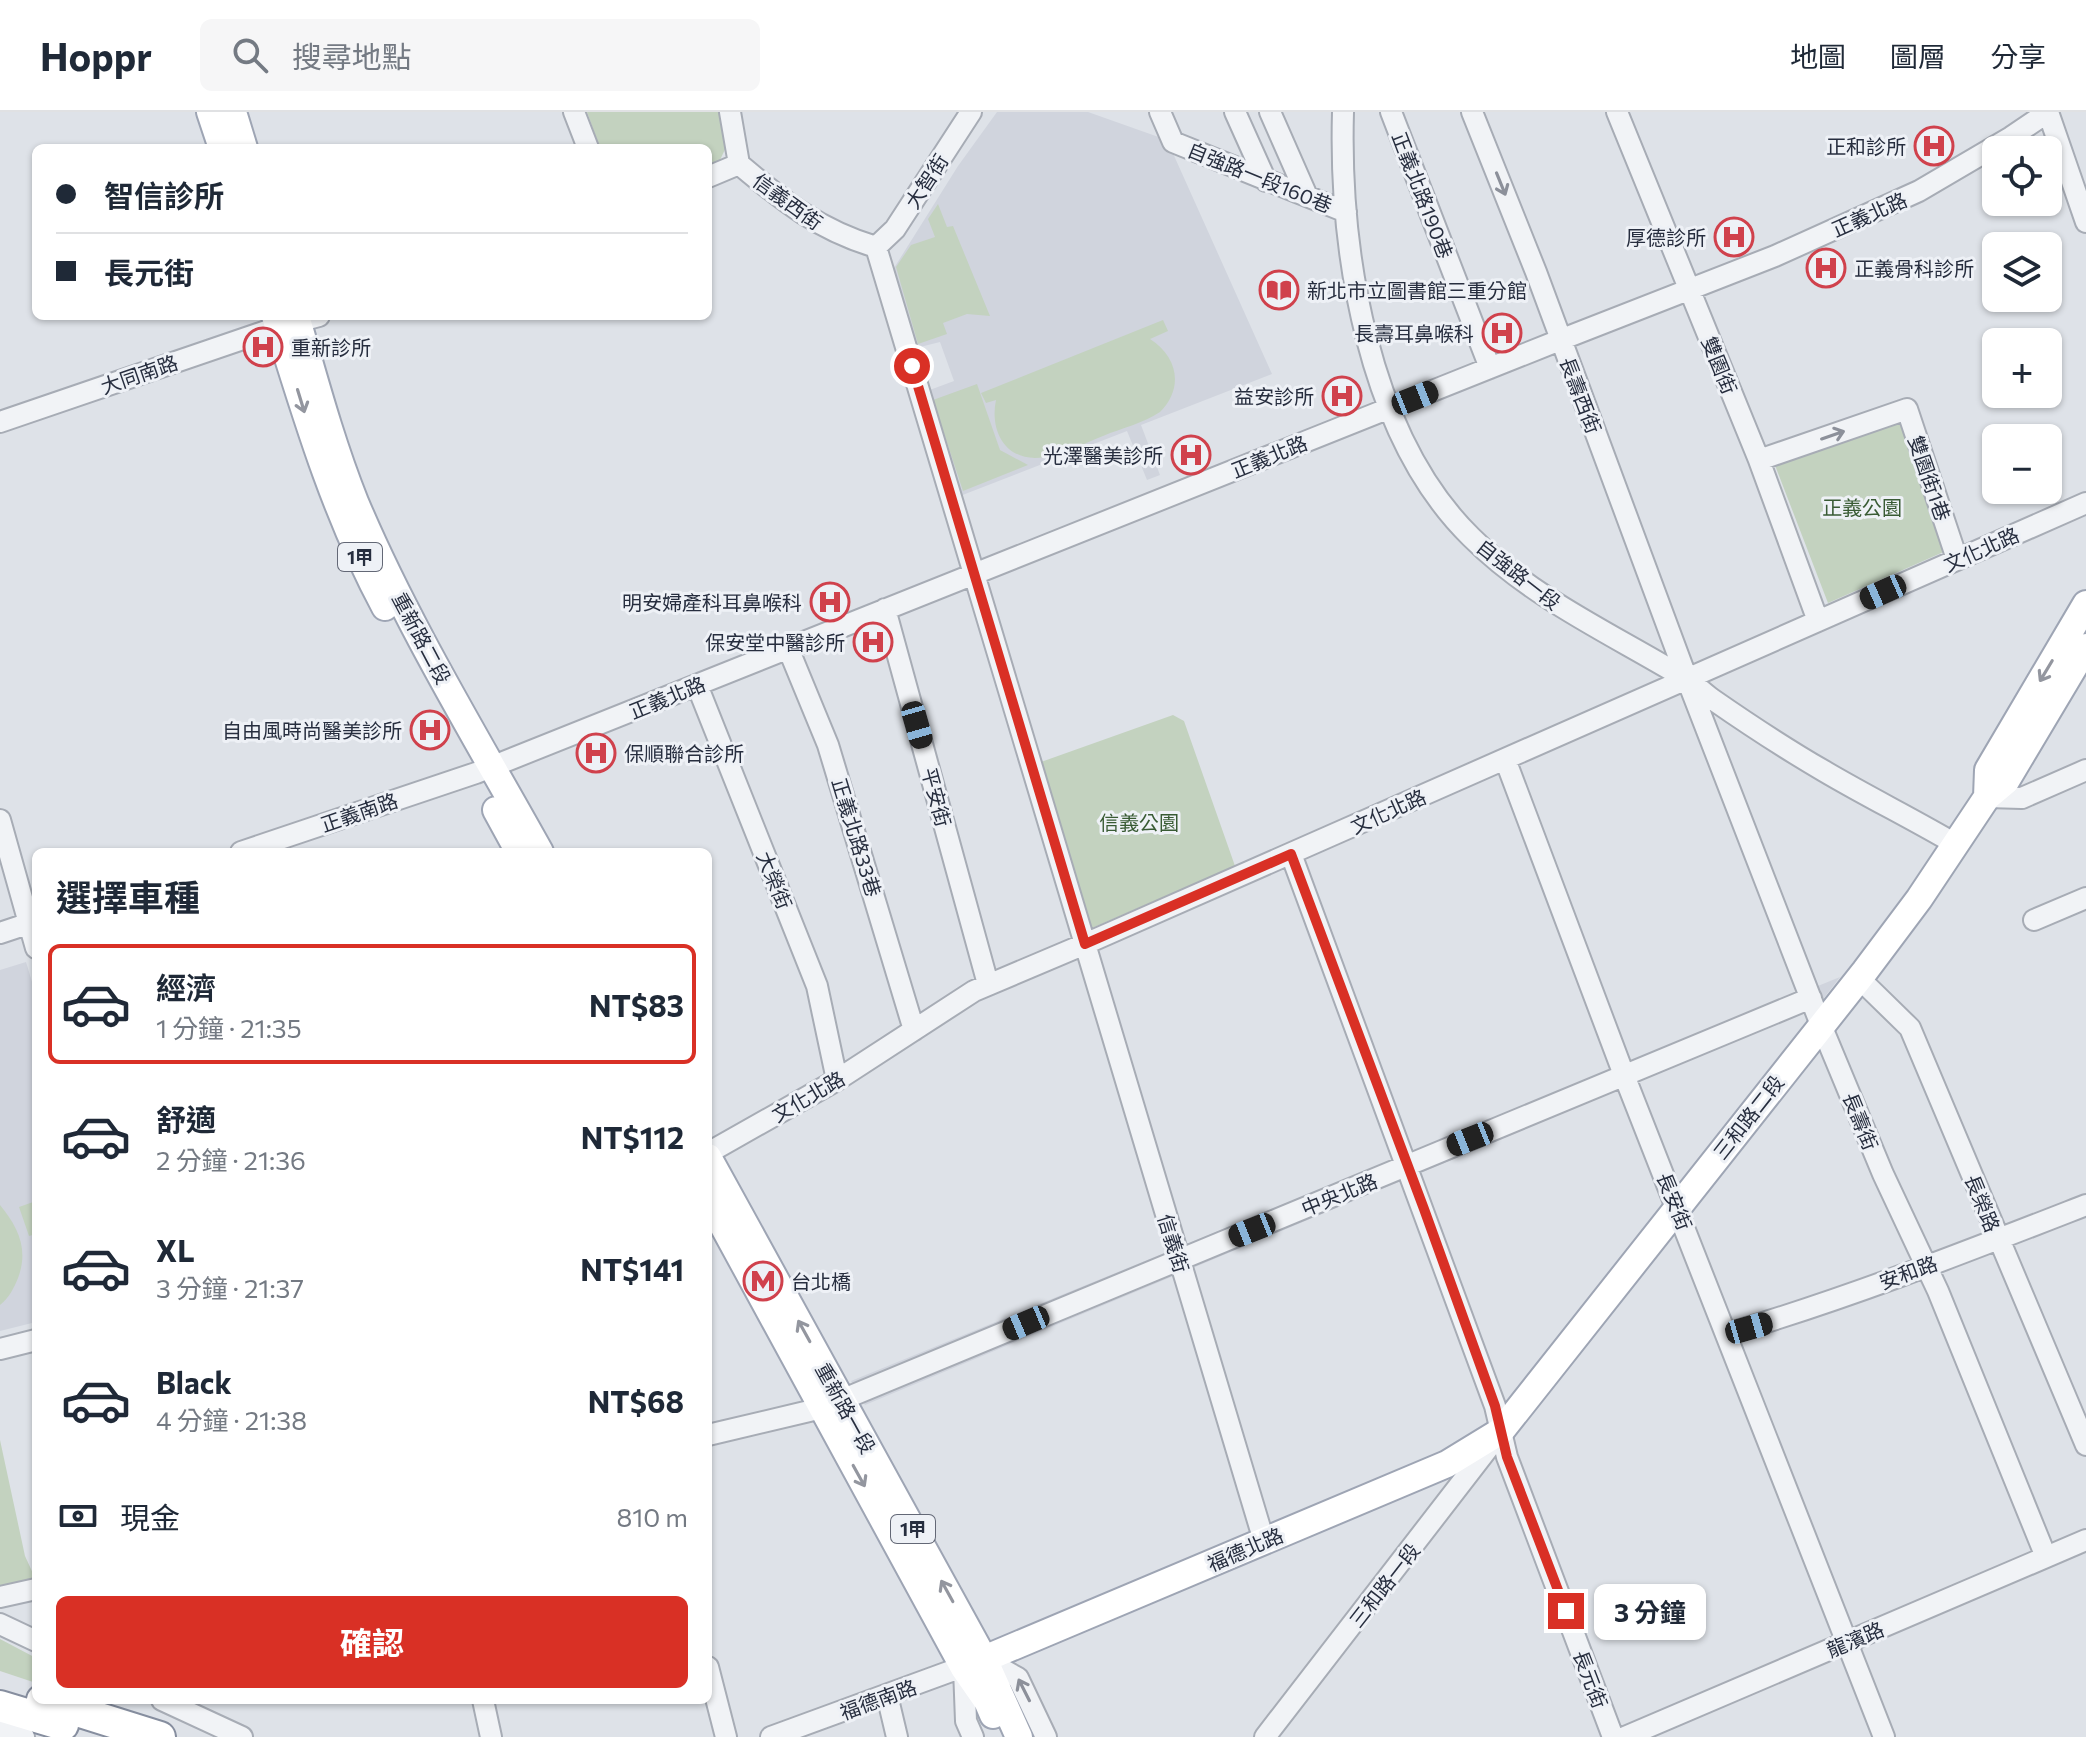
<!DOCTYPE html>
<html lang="zh-TW">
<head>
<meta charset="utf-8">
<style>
  body { margin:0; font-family:Commissioner,"Noto Sans TC",sans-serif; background:#f6f6f7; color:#1f2937; height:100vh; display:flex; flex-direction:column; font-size:30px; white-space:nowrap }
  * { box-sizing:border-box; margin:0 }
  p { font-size:26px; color:#747a83 }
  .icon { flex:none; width:44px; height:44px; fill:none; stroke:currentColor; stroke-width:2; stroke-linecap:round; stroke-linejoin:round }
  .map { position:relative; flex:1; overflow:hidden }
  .drawer { position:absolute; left:32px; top:736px; width:680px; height:856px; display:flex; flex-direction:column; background:#fff; border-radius:12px; box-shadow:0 2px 6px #0004 }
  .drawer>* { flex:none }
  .guide { position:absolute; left:32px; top:32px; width:680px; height:176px; border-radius:12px; box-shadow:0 2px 6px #0004; display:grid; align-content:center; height:176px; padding:0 24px; background:#fff }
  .controls { position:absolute; left:1982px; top:24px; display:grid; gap:16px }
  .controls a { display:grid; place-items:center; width:80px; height:80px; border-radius:12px; background:#fff; box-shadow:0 2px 6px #0004; font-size:40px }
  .end { position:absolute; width:36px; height:36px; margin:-18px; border:10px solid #d93025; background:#fff; box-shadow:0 0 0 4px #fff }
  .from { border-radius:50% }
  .bubble { position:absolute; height:56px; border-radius:12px; background:#fff; box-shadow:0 2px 6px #0004; font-size:26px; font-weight:700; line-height:56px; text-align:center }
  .car { position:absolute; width:24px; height:48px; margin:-24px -12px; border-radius:10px; box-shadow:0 0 6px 2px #0007; background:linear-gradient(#222 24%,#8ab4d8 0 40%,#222 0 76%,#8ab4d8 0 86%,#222 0) }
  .guide b { display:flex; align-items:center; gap:28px; height:76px; font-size:30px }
  .guide b+b { border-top:2px solid #e0e1e3 }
  .guide i { width:20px; height:20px; background:#1f2937 }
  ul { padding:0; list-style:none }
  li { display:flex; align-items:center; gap:24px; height:120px; margin:0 16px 12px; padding:0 8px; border:4px solid transparent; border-radius:12px }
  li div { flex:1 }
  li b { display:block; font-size:30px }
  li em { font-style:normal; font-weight:700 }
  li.on { border-color:#d93025 }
  li>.icon { width:72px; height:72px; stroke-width:1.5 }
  h2 { padding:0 24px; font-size:36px; line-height:96px }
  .pay { display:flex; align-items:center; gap:20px; height:88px; padding:0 24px; font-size:30px }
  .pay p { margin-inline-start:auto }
  .action { display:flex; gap:16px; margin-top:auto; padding:16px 24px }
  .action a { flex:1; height:92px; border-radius:12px; background:#d93025; color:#fff; font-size:32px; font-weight:700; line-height:92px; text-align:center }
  header { display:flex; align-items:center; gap:48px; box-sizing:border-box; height:112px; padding:0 40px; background:#fff; border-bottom:2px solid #e0e1e3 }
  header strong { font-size:38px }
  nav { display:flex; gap:44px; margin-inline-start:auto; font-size:28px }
  .search { width:560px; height:72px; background:#f6f6f7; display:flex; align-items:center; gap:20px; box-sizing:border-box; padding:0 28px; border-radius:12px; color:#747a83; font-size:30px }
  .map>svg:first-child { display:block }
</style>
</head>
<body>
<header>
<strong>Hoppr</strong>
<div class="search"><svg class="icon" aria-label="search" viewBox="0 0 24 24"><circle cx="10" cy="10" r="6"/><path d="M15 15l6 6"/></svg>搜尋地點</div>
<nav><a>地圖</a><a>圖層</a><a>分享</a></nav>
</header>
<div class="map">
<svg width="2086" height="1625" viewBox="0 0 2086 1625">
  <rect width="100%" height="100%" fill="#dee2e8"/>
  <path fill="#d0d4dd" d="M 997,0 L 1088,0 L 1167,28 L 1272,262 L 1141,313 L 1160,363 L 1147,368 L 1127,319 L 960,384 L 941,310 L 927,279 L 954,269 L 940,230 L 916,236 L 894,156 L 958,54 Z
    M 26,850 L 36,883 L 36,1210 L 0,1219 L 0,858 Z
    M 1840,865 L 1817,895 L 865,1293 L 851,1269 Z"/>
  <path fill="#c3d2bf" d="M 587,0 L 723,0 L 729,29 L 720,48 L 708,53 L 708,36 L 600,36 Z
    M 938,92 L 947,115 L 953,114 L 990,204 L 967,202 L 943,211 L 947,222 L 918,232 L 896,155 L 911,133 L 935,125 L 928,107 Z
    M 1163,208 L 1168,219 L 1150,227 C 1178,245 1184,276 1160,300 C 1144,311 1122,316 1103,324 C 1085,331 1065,342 1045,345 C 1008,352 989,321 996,288 L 986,291 L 981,281 Z
    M 977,272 L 1000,338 L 1028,353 L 963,379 L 933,288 Z
    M 1902,306 L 1948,438 L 1828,491 L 1773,348 Z
    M 1173,603 L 1184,609 L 1235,754 L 1092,816 L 1041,650 Z
    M 36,1089 L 36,1122 L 29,1124 L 19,1095 Z
    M 0,1093 C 18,1115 29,1137 18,1166 C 14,1176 9,1186 0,1193 Z
    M 0,1328 L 25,1444 L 36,1468 L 0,1479 Z
    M 0,1527 L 36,1546 L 36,1571 L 0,1559 Z"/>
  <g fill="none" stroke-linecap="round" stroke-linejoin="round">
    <g stroke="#a7acb5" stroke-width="24">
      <path id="minor" d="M 574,0 L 588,36
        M 1160,0 L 1173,30 L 1346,100
        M 1235,0 L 1266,69
        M 1270,0 L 1307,84
        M 1343,0 C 1339,139 1368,324 1471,425 C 1532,486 1610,521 1683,565 C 1694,571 1702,580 1712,587 C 1748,612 1786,637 1824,659 C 1868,685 1913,707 1957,733
        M 1391,0 L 1490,256
        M 1472,0 L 1536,160 L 1687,567 L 1821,913 L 1883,1062 L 1938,1179 L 2046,1445
        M 1617,0 L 1759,348 L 1818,509
        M 2048,0 L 2086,110
        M 739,52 C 784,90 819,118 876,135 L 1264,1429
        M 708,65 L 739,52 L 730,0
        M 876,135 L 895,117 L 971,0
        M 0,310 L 278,215 L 319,204
        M 1759,348 L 1907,297 L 1957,447
        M 885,497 L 988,872
        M 788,536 L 828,633 L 914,918
        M 697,573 L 817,874 L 837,968
        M 1505,647 L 1624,963 L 1884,1625
        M 1987,685 L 2022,686 L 2086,658
        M 0,708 L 36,836
        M 241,740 L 476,661 L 1560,228 L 1775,144 L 1919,79 L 2011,25 L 2048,0
        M 1291,742 L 1495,1294 L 1507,1345 L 1613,1625
        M 2034,808 L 2086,786
        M 0,821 L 36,809
        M 1856,869 L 1867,874 L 1910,916 L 2086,1333
        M 708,1041 L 837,968 L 974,879 L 1085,832 L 2086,391
        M 1727,1222 C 1849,1186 1968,1139 2086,1093
        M 0,1237 L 36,1228
        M 708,1323 L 822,1296 L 1811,886
        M 0,1485 L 36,1477
        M 0,1512 L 36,1529
        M 708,1555 L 726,1625
        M 964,1556 L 966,1609 L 973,1625
        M 887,1583 L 897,1625
        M 162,1588 L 242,1625
        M 483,1588 L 491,1625
        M 0,1617 L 24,1625
        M 771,1625 L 984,1547 L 1018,1566 L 1046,1625
        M 1265,1625 L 1496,1326
        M 1625,1625 L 2086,1428"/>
    </g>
    <g stroke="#9ea5b4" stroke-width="30">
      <path id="major" d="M 210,0 L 222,36
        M 233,0 L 244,36
        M 275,204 C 306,304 335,402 385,495
        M 296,204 C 314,266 331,330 355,390 C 406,511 476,625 540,740
        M 1987,685 L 1988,658 L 2086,492
        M 496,698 L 519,740
        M 708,1045 L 984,1547 L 1019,1625
        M 708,1086 L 964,1556 L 987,1589 L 993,1603
        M 984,1547 L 1447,1352 L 1501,1319 L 1865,859 L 1919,787 L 1987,685 L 2006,669 L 2086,535"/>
    </g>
    <g stroke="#868e9f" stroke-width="34">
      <path id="highway" d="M 42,1588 L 160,1625
        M 0,1594 L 63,1613"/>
    </g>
    <use href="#minor" stroke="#f1f3f6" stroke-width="20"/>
    <use href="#major" stroke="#fff" stroke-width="26"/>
    <use href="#highway" stroke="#fff" stroke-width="30"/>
  </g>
  <defs><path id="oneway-shaft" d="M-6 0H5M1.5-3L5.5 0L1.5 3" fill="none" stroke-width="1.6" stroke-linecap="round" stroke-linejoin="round" transform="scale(2)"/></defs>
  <g stroke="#8c909a">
    <use href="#oneway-shaft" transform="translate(1501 72) rotate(68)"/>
    <use href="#oneway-shaft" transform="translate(1833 323) rotate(-19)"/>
    <use href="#oneway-shaft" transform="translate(1024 1578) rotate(-117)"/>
  </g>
  <g stroke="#93969f">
    <use href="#oneway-shaft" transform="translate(301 289) rotate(73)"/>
    <use href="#oneway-shaft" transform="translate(2046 559) rotate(121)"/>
    <use href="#oneway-shaft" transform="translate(804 1219) rotate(-119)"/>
    <use href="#oneway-shaft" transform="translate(859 1364) rotate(61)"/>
    <use href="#oneway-shaft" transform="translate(947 1479) rotate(-119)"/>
  </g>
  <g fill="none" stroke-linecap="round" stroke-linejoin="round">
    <path stroke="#d93025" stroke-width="10" d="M 912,254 L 1085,832 L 1291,742 L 1424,1097 L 1495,1294 L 1507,1345 L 1566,1499"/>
  </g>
  <defs>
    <g id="hospital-ring" transform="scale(2)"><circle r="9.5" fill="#eef1f6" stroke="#d0414c" stroke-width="1.5"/><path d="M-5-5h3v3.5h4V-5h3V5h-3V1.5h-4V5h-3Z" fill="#d0414c"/></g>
    <g id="library-ring" transform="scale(2)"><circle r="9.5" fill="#eef1f6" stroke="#d0414c" stroke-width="1.5"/><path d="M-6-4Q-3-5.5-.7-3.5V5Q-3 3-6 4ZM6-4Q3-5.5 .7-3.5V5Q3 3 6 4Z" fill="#d0414c"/></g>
    <g id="metro-ring" transform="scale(2)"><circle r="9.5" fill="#eef1f6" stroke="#d0414c" stroke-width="1.5"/><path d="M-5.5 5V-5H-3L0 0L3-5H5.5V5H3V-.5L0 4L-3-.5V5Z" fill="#d0414c"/></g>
  </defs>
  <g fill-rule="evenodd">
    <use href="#hospital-ring" x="1934" y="34"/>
    <use href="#hospital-ring" x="1734" y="125"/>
    <use href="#hospital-ring" x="1826" y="156"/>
    <use href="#library-ring" x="1279" y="178"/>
    <use href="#hospital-ring" x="1502" y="221"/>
    <use href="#hospital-ring" x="263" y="235"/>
    <use href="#hospital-ring" x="1342" y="284"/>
    <use href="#hospital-ring" x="1191" y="343"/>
    <use href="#hospital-ring" x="830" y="490"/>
    <use href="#hospital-ring" x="873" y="530"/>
    <use href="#hospital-ring" x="430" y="618"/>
    <use href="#hospital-ring" x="596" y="641"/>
    <use href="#metro-ring" x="763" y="1169"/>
  </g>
  <g text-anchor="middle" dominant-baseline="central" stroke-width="6" stroke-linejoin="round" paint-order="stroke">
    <g fill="#eef1f6" stroke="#636876" stroke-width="2">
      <rect x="338" y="431" width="44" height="28" rx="6"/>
      <rect x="891" y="1403" width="44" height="28" rx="6"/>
    </g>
    <g font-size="18" font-weight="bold" fill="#272e3f">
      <text x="360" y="445">1甲</text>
      <text x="913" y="1417">1甲</text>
    </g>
    <g font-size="20" fill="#272e3f" stroke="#eef1f6" text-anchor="end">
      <text x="1906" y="34">正和診所</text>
      <text x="1706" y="125">厚德診所</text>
      <text x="1854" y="156" text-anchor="start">正義骨科診所</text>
      <text x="1307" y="178" text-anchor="start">新北市立圖書館三重分館</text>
      <text x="1474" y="221">長壽耳鼻喉科</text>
      <text x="291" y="235" text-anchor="start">重新診所</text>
      <text x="1314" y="284">益安診所</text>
      <text x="1163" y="343">光澤醫美診所</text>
      <text x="802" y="490">明安婦產科耳鼻喉科</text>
      <text x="845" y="530">保安堂中醫診所</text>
      <text x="402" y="618">自由風時尚醫美診所</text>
      <text x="624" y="641" text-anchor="start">保順聯合診所</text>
      <text x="791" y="1169" text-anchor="start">台北橋</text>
    </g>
    <g font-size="20" fill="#272e3f" stroke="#eef1f6">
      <text transform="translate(1260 65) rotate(22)">自強路一段160巷</text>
      <text transform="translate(926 69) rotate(-57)">大智街</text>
      <text transform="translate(1423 83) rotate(69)">正義北路190巷</text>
      <text transform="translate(788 89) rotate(36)">信義西街</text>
      <text transform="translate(1869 102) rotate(-24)">正義北路</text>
      <text transform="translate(1720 253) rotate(68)">雙園街</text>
      <text transform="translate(139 262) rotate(-19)">大同南路</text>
      <text transform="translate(1581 283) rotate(69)">長壽西街</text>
      <text transform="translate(1269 344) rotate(-22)">正義北路</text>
      <text transform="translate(1930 366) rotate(71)">雙園街1巷</text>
      <text transform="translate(1981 437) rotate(-24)">文化北路</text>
      <text transform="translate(1519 462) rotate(38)">自強路一段</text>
      <text transform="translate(422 526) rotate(62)">重新路二段</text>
      <text transform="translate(667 585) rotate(-22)">正義北路</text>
      <text transform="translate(937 685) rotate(75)">平安街</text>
      <text transform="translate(1388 699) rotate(-24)">文化北路</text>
      <text transform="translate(359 700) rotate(-19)">正義南路</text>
      <text transform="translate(857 725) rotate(73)">正義北路33巷</text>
      <text transform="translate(775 768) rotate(68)">大榮街</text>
      <text transform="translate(808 984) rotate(-30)">文化北路</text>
      <text transform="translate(1748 1005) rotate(-52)">三和路二段</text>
      <text transform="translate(1861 1009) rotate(68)">長壽街</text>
      <text transform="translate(1339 1082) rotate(-22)">中央北路</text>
      <text transform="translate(1675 1089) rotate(68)">長安街</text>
      <text transform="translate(1983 1091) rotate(68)">長榮路</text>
      <text transform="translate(1174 1131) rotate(73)">信義街</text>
      <text transform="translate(1908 1160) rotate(-20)">安和路</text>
      <text transform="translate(846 1296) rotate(61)">重新路一段</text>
      <text transform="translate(1245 1437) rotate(-23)">福德北路</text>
      <text transform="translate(1384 1473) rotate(-52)">三和路一段</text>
      <text transform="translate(1855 1527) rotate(-23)">龍濱路</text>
      <text transform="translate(1591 1567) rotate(69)">長元街</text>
      <text transform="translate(878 1587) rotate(-20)">福德南路</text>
    </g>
    <g font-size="20" fill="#395b34" stroke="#eef1f6">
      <text x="1862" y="395">正義公園</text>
      <text x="1139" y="710">信義公園</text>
    </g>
  </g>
</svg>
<div class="controls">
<a><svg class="icon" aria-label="locate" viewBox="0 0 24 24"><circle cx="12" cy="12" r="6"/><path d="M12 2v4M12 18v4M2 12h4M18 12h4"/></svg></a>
<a><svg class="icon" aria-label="layers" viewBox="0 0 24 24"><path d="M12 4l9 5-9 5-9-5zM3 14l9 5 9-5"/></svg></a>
<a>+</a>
<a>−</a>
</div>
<i class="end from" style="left:912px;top:254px"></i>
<i class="end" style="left:1566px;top:1499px"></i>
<div class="bubble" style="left:1594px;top:1472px;width:112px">3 分鐘</div>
<i class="car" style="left:1415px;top:286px;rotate:68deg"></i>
<i class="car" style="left:1883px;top:480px;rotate:246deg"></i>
<i class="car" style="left:917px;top:613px;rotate:164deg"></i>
<i class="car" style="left:1470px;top:1027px;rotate:248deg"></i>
<i class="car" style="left:1252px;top:1118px;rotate:248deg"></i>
<i class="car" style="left:1026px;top:1211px;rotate:247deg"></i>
<i class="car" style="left:1749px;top:1216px;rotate:74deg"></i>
<div class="guide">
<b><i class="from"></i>智信診所</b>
<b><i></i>長元街</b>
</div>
<section class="drawer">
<h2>選擇車種</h2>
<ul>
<li class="on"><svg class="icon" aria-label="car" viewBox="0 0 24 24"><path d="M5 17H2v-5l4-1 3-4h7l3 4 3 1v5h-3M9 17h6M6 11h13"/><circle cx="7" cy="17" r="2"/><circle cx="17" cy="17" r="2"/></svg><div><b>經濟</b><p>1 分鐘 · 21:35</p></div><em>NT$83</em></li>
<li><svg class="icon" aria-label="car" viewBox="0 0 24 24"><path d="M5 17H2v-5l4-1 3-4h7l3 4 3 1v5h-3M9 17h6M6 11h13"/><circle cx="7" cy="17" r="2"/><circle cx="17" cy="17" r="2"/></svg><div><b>舒適</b><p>2 分鐘 · 21:36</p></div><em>NT$112</em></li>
<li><svg class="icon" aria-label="car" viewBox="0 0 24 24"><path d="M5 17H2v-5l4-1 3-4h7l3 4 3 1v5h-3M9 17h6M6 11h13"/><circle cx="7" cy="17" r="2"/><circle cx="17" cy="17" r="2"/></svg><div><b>XL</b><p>3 分鐘 · 21:37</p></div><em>NT$141</em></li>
<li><svg class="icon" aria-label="car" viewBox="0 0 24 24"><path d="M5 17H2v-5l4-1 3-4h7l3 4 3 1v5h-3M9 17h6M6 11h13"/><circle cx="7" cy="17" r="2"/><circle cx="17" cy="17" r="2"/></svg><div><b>Black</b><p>4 分鐘 · 21:38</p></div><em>NT$68</em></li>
</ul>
<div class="pay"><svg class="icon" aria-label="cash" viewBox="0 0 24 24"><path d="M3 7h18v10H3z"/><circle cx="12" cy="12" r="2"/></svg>現金<p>810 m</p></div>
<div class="action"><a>確認</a></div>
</section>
</div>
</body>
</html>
